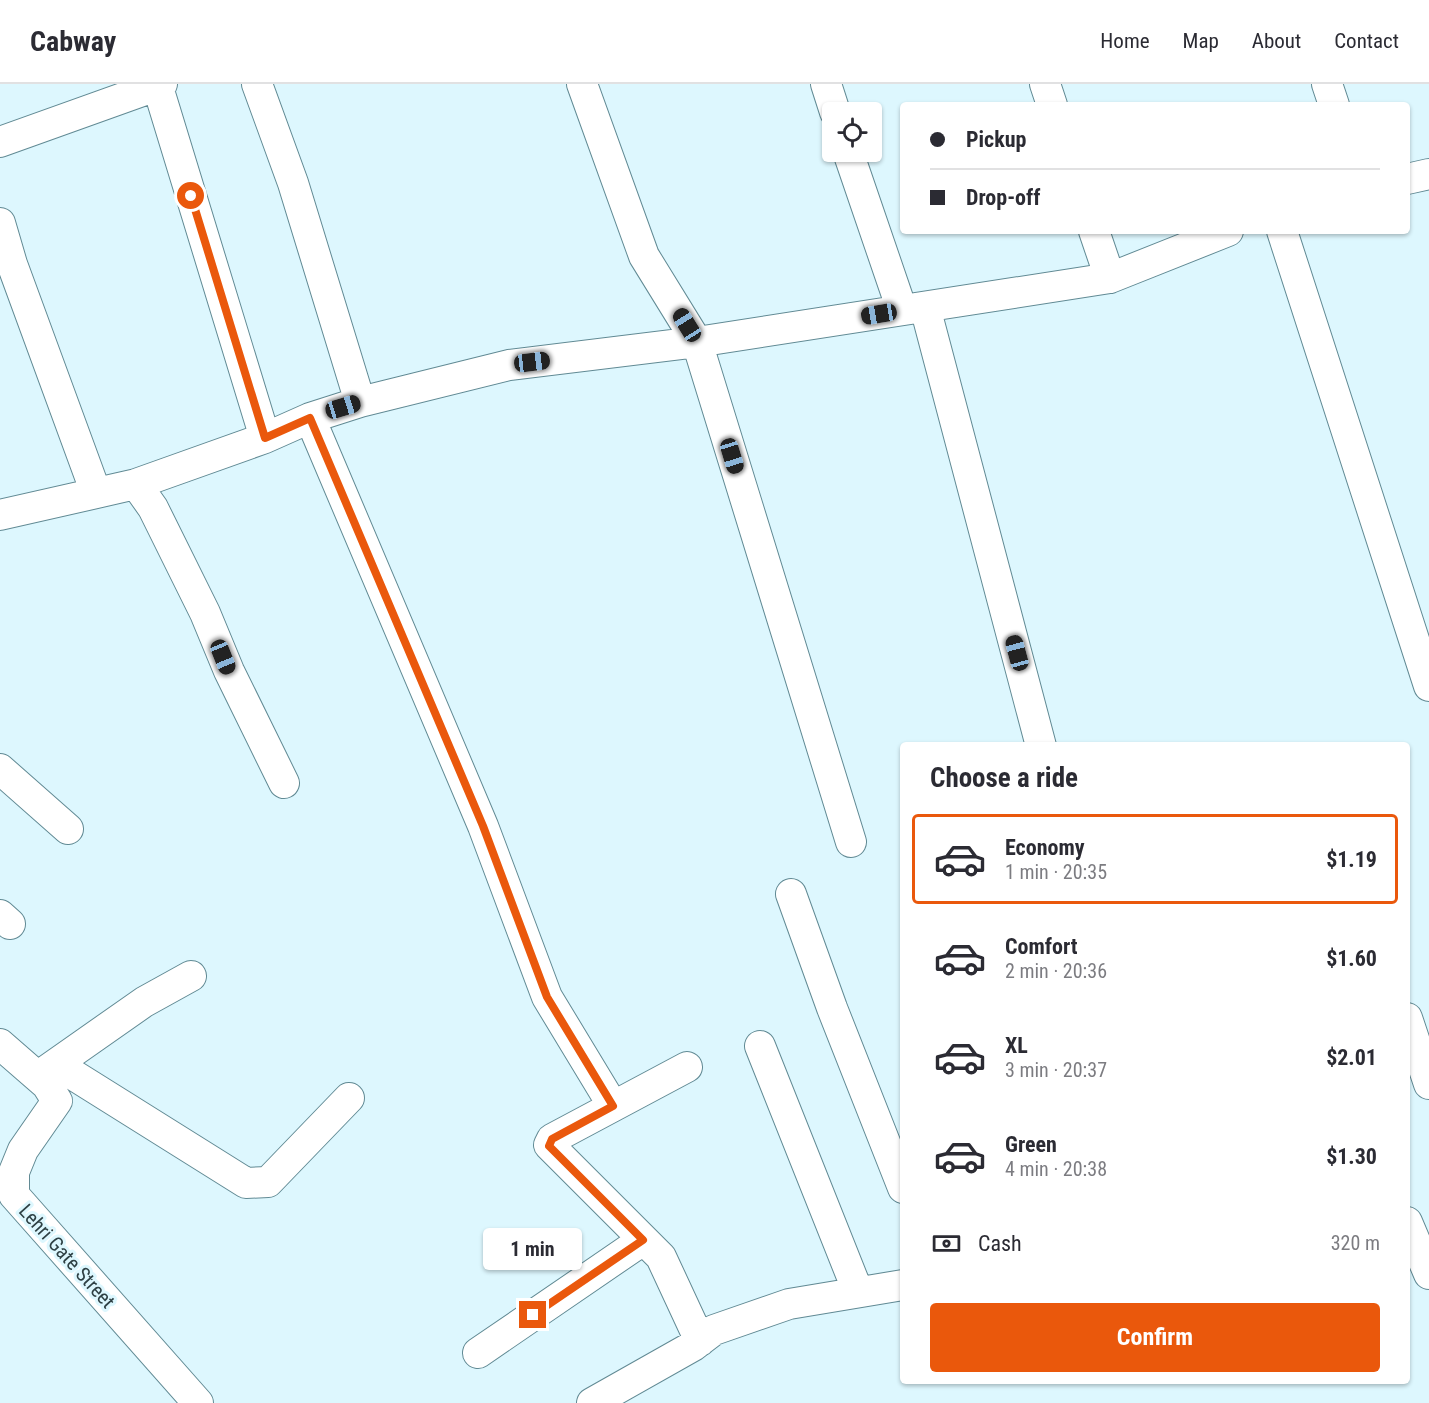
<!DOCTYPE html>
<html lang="en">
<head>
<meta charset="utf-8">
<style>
  body { margin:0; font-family:"Roboto Condensed",sans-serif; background:#f2f2f3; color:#2b2b33; height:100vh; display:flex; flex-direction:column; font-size:22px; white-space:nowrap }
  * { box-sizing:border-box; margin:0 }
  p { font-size:20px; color:#7c7c81 }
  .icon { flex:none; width:33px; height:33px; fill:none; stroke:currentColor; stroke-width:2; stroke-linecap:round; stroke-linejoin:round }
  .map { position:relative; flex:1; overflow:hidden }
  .details { position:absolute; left:900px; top:658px; width:510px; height:642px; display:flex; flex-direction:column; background:#fff; border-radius:6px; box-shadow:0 2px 4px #0004 }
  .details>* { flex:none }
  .guide { position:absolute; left:900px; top:18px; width:510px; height:132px; border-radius:6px; box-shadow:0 2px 4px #0004; display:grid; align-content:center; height:132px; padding:0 30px; background:#fff }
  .fabs { position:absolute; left:822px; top:18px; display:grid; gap:12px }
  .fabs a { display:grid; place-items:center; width:60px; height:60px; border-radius:6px; background:#fff; box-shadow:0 2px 4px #0004; font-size:30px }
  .end { position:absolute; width:27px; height:27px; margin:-14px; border:8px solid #ea580c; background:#fff; box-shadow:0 0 0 3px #fff }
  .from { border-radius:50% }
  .bubble { position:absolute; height:42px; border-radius:6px; background:#fff; box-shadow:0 2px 4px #0004; font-size:20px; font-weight:700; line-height:42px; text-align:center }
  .car { position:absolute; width:18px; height:36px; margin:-18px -9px; border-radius:8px; box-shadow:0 0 4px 2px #0007; background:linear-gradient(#222 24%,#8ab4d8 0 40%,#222 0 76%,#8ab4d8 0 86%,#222 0) }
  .guide b { display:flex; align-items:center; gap:21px; height:57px; font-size:22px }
  .guide b+b { border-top:2px solid #e1e1e2 }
  .guide i { width:15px; height:15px; background:#2b2b33 }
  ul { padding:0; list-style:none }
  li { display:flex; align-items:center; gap:18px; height:90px; margin:0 12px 9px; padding:0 18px; border:3px solid transparent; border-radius:6px }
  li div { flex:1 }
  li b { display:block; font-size:22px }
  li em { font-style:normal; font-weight:700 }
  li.active { border-color:#ea580c }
  li>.icon { width:54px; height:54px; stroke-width:1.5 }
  h2 { padding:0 30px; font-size:27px; line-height:72px }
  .pay { display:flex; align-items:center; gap:15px; height:66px; padding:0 30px; font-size:22px }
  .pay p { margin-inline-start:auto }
  .action { display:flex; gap:12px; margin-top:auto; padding:12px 30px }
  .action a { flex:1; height:69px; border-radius:6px; background:#ea580c; color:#fff; font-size:24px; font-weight:700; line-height:69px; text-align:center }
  header { display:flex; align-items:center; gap:36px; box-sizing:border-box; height:84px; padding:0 30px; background:#fff; border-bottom:2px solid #e1e1e2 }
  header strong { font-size:28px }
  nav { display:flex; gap:33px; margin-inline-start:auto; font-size:21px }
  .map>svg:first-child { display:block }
</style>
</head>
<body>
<header>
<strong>Cabway</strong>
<nav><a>Home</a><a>Map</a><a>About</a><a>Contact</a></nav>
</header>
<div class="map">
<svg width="1429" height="1319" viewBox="0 0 1429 1319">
  <rect width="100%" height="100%" fill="#ddf7fe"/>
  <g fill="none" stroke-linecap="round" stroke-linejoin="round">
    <g stroke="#618a94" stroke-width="32">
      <path id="minor" d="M 157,0 L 265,354
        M 257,0 L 293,99 L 360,318
        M 582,0 L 644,172 L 697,258 L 851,758
        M 826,0 L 835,28
        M 1045,0 L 1052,21
        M 1327,0 L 1334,21
        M 0,58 L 162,0
        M 848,68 L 902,226
        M 1407,95 L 1429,90
        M 0,139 L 12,180 L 96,409
        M 1094,147 L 1110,194
        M 1282,147 L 1429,602
        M 925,223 L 1041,662
        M 310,334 L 483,742 L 547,913 L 613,1022
        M 136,400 L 153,424 L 205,529 L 229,587 L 284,699
        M 0,431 L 136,400 L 265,354 L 310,334 L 360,318 L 509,281 L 697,258 L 1110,194 L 1228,147
        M 0,685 L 68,745
        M 791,810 L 832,924 L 903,1104
        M 0,831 L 10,840
        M 1407,934 L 1429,1000
        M 0,960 L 47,1001 L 57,1017 L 23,1066 L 14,1088 L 14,1111 L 198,1319
        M 760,962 L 858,1208
        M 56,980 L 246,1099 L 268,1098 L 349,1014
        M 687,983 L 552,1055 L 549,1061 L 661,1173 L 700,1257
        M 40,991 L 144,918 L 191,892
        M 1407,1138 L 1429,1190
        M 478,1269 L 643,1156
        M 592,1319 L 693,1262 L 714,1246 L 789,1220 L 903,1201"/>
    </g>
    <use href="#minor" stroke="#fff" stroke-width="30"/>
  </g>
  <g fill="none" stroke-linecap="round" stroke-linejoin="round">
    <path stroke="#ea580c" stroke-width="8" d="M 191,112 L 265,354 L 310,334 L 483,742 L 547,913 L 613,1022 L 552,1055 L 549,1062 L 643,1156 L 533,1231"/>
  </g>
  <g text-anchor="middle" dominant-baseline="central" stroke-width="6" stroke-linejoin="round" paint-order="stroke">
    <g font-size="20" fill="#2e4044" stroke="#ddf7fe">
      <text transform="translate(67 1172) rotate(48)">Lehri Gate Street</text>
    </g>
  </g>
</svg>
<div class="fabs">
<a><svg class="icon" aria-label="locate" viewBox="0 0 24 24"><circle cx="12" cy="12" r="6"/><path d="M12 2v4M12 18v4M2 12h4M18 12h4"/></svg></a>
</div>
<i class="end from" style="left:191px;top:112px"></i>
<i class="end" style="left:533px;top:1231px"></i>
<div class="bubble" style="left:483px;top:1144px;width:99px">1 min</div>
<i class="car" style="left:879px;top:230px;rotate:261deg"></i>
<i class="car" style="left:687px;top:241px;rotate:328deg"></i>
<i class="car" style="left:532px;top:278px;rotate:83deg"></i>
<i class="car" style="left:343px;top:323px;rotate:73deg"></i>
<i class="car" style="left:732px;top:372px;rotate:163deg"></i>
<i class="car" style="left:1017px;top:569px;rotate:345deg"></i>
<i class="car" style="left:223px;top:573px;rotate:158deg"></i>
<div class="guide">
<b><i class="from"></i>Pickup</b>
<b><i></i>Drop-off</b>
</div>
<section class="details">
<h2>Choose a ride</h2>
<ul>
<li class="active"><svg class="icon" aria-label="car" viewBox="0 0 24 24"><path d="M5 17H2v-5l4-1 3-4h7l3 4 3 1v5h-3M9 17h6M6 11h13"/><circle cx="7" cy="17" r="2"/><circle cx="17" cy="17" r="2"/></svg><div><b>Economy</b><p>1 min · 20:35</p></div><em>$1.19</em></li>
<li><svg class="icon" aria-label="car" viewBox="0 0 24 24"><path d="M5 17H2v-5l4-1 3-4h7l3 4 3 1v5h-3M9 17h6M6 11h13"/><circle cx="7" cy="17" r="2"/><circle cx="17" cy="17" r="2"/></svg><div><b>Comfort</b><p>2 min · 20:36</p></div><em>$1.60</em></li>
<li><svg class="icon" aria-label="car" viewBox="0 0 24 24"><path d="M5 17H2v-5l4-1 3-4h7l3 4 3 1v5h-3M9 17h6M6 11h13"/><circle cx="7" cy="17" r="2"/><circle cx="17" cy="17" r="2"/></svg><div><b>XL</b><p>3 min · 20:37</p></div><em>$2.01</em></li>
<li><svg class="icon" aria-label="car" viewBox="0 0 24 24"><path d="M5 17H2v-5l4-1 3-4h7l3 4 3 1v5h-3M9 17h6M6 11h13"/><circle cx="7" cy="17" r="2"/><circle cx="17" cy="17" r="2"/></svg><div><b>Green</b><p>4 min · 20:38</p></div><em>$1.30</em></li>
</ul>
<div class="pay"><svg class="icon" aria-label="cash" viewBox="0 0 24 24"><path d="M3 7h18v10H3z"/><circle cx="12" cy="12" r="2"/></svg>Cash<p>320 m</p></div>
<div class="action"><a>Confirm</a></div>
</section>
</div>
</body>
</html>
